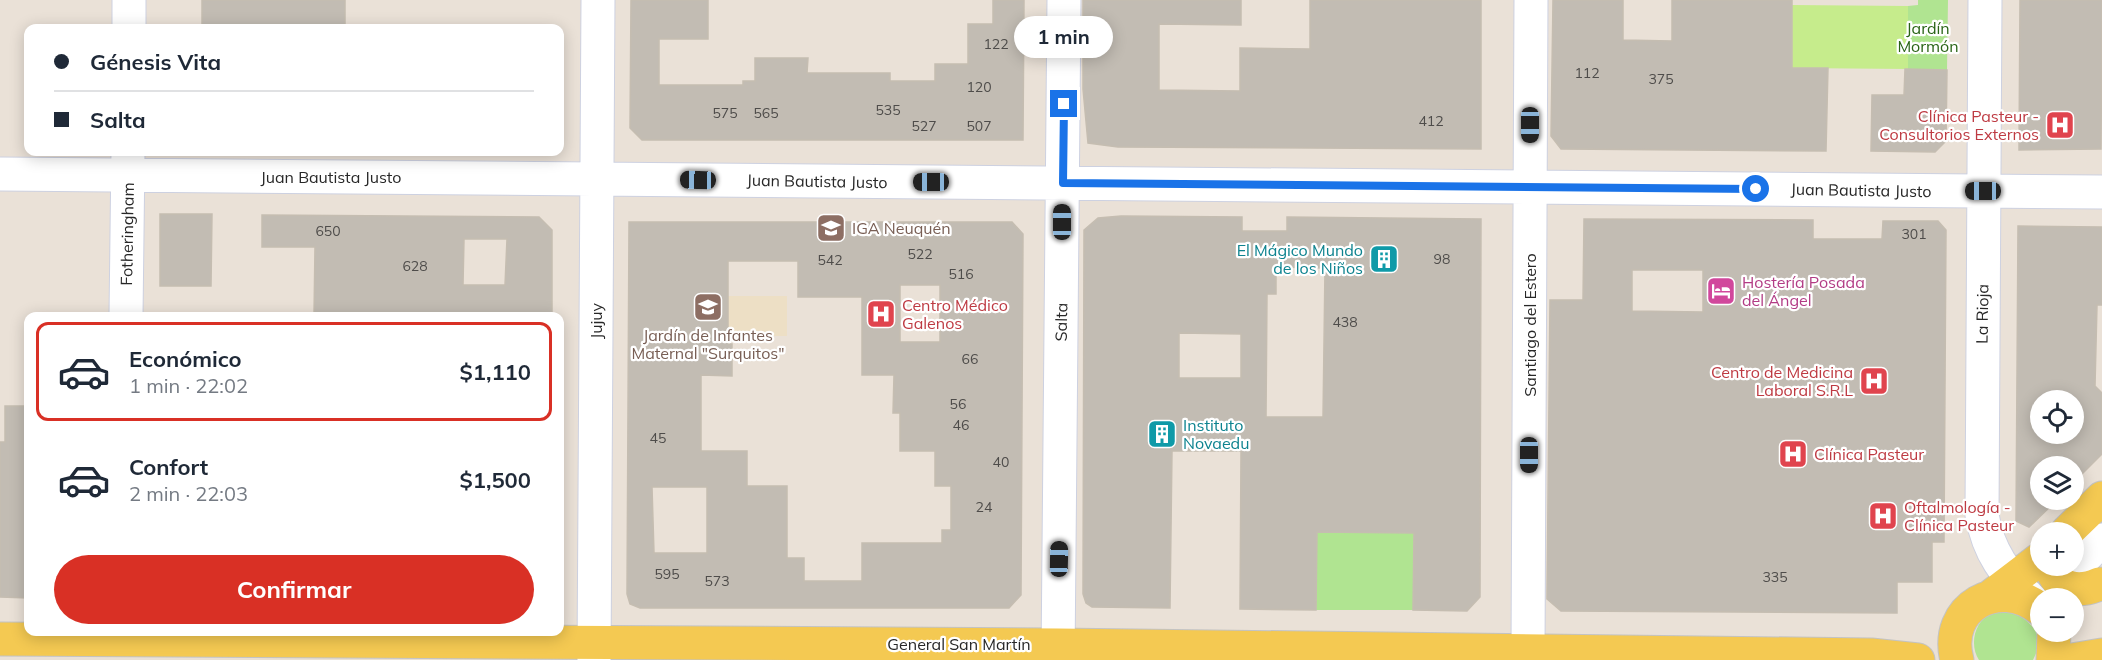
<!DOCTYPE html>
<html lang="es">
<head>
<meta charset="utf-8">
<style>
  body { margin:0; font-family:Mulish,sans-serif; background:#f2f2f3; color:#1f2937; height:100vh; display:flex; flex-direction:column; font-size:22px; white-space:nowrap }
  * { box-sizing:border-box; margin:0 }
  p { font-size:20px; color:#747a83 }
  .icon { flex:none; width:33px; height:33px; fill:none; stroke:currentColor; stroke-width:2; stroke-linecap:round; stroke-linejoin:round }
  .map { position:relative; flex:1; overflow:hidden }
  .panel { position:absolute; left:24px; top:312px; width:540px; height:324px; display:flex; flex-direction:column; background:#fff; border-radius:12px; box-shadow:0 3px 15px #0003 }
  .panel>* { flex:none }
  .banner { position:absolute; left:24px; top:24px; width:540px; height:132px; border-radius:12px; box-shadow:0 3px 15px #0003; display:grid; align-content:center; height:132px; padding:0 30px; background:#fff }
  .fabs { position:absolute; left:2030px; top:390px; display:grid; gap:12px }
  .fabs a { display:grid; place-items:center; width:54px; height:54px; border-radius:50%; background:#fff; box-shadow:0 3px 15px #0003; font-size:30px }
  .end { position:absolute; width:27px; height:27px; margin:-14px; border:8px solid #1a73e8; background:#fff; box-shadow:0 0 0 3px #fff }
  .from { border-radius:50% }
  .bubble { position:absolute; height:42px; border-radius:21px; background:#fff; box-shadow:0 3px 15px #0003; font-size:20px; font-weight:700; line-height:42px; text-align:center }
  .car { position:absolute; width:18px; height:36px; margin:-18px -9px; border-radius:8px; box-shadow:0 0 4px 2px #0007; background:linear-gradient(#222 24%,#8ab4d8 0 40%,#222 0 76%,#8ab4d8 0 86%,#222 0) }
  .banner b { display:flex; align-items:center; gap:21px; height:57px; font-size:22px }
  .banner b+b { border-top:2px solid #e0e1e3 }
  .banner i { width:15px; height:15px; background:#1f2937 }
  ul { padding:10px 0 0; list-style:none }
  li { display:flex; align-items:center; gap:18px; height:99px; margin:0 12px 9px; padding:0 18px; border:3px solid transparent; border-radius:12px }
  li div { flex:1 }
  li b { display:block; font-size:22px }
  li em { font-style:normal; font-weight:700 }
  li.active { border-color:#d93025 }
  li>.icon { width:54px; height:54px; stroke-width:1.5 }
  .action { display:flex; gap:12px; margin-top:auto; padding:12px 30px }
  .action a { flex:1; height:69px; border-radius:36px; background:#d93025; color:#fff; font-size:24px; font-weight:700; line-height:69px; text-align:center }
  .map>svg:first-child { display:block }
</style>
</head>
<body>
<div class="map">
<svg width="2102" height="660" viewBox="0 0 2102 660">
  <rect width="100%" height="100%" fill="#eae1d7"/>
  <path fill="#eddfc5" d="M 629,296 L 787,296 L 787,336 L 629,336 Z"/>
  <path fill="#b0e491" d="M 1918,0 L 1948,0 L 1947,70 L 1908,69 L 1908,6 L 1918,5 Z
    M 1317,532 L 1414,533 L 1413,610 L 1316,610 Z
    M 2013,612 C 2033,623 2046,636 2033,660 L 1979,660 C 1969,645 1974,620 1993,613 C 1999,611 2007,612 2013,612 Z"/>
  <path fill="#c6ec8c" d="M 1792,5 L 1908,6 L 1908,69 L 1792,68 Z"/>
  <path fill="#c2bcb3" stroke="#c5bdb1" stroke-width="1.5" fill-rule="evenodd" d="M 202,0 L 345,0 L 345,28 L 202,28 Z
    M 631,0 L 708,0 L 708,39 L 659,39 L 659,85 L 743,85 L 743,81 L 755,81 L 755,58 L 808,58 L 807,73 L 890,73 L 890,81 L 935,81 L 935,64 L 968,64 L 968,24 L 993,24 L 993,0 L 1024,0 L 1023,140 L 642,140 L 630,128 Z
    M 1083,0 L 1241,0 L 1241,25 L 1159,24 L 1159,90 L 1240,91 L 1240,48 L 1310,49 L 1310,0 L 1481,0 L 1481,149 L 1118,147 L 1088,143 L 1083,89 Z
    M 1553,0 L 1623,0 L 1623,40 L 1672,41 L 1672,0 L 1792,0 L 1792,68 L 1828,68 L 1826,151 L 1561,149 L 1551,136 Z
    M 2020,0 L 2102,0 L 2101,149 L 2019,150 Z
    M 1905,69 L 1947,70 L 1946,141 L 1935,152 L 1871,151 L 1872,95 L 1904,95 Z
    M 160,214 L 212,214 L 211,286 L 160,286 Z
    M 262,215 L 539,217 L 552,230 L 552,316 L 314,316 L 315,247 L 262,247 ZM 464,239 L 507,239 L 505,285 L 463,285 Z
    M 1121,216 L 1242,217 L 1242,231 L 1287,231 L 1287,217 L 1481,219 L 1480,597 L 1467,611 L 1413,610 L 1414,533 L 1317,532 L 1316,610 L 1240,609 L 1241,451 L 1172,451 L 1170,608 L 1092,607 L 1086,603 L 1083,594 L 1084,230 L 1098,218 ZM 1276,267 L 1325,268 L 1323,417 L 1266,417 L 1267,294 L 1276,294 ZM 1179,333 L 1241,334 L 1241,378 L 1179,378 Z
    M 1584,219 L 1813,220 L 1813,239 L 1882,239 L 1883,221 L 1938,221 L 1946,230 L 1944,542 L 1932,542 L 1932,582 L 1897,582 L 1897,613 L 1561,611 L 1547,599 L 1550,300 L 1583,300 ZM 1632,270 L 1703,270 L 1703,312 L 1632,311 Z
    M 629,222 L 1012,222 L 1023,234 L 1021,595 L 1009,608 L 640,608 L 630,604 L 627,594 ZM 728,261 L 798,261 L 798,297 L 862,297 L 862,375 L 894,375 L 893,413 L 900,413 L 900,451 L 935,451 L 935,486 L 951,486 L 951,530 L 942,530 L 942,543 L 862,543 L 862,581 L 804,581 L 804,558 L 787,558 L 787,486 L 747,486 L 747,451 L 701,451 L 701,375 L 732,376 L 732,344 L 728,344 ZM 900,285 L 940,285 L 940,342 L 900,342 ZM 652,487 L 707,487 L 707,553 L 654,553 Z
    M 2018,226 L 2102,227 L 2102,305 L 2097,305 L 2095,386 L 2102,393 L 2102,454 L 2073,483 L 2073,466 L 2040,466 L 2040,500 L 2057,500 L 2029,527 L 2016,521 ZM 2040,400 L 2073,400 L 2073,434 L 2040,434 Z
    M 5,406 L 27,406 L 28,421 L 28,598 L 0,597 L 0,442 L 5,442 Z"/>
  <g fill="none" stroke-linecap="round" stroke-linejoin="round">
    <g stroke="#cdd1e1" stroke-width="35">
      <path id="minor" d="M 1985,0 L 1982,515 C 1988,552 2006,575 2032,601
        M 129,28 L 129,0
        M 0,174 L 2102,192
        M 126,316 L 128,152
        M 2079,563 L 2102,540
        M 1528,650 L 1531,0
        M 594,660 L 598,0
        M 1058,660 L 1064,0"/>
    </g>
    <g stroke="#c3c3c3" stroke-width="35">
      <path id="major" d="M 2067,532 L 2102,498
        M 2051,566 C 2056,590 2079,593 2099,584
        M 1990,597 L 2040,559
        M 0,639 L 1058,645 L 1871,655 L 1918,660
        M 1957,660 C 1943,607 1999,576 2040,609
        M 2053,660 L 2054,632
        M 2072,660 L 2102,655"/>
    </g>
    <use href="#minor" stroke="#fff" stroke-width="33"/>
    <use href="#major" stroke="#f4c952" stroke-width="33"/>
  </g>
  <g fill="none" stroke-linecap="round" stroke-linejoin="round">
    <path stroke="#1a73e8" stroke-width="8" d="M 1064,104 L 1063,183 L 1756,189"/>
  </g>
  <defs>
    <g id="hospital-square" transform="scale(1.5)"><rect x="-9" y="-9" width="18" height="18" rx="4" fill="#e0444e" stroke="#fff"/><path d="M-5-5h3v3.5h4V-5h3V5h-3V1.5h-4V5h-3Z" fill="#fff"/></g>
    <g id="university-square" transform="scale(1.5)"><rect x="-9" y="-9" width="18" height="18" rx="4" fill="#8d6e63" stroke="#fff"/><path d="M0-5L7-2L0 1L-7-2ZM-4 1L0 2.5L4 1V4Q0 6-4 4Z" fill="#fff"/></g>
    <g id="building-square" transform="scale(1.5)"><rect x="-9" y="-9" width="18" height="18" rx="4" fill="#0f9aa8" stroke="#fff"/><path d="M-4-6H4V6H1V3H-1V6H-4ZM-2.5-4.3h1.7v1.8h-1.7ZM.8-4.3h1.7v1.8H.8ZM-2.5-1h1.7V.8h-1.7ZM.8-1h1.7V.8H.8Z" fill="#fff"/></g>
    <g id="hotel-square" transform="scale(1.5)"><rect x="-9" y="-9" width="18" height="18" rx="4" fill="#d1479c" stroke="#fff"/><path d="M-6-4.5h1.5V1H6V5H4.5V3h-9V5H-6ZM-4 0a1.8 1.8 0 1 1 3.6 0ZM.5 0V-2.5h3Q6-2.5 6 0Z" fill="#fff"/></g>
    <g id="school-square" transform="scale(1.5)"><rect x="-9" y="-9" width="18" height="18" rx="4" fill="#8d6e63" stroke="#fff"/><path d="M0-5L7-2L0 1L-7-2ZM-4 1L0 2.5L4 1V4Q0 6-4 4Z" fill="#fff"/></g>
  </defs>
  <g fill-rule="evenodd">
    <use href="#hospital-square" x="2060" y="125"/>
    <use href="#university-square" x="831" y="228"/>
    <use href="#building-square" x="1384" y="259"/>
    <use href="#hotel-square" x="1721" y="291"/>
    <use href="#school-square" x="708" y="307"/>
    <use href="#hospital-square" x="881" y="314"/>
    <use href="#hospital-square" x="1874" y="381"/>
    <use href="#building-square" x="1162" y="434"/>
    <use href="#hospital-square" x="1793" y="454"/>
    <use href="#hospital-square" x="1883" y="516"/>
  </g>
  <g text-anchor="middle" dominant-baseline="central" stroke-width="4.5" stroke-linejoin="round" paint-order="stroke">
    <g font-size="14" fill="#4e4c4a">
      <text x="996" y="44">122</text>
      <text x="1587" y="73">112</text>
      <text x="1661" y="79">375</text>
      <text x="979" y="87">120</text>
      <text x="888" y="110">535</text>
      <text x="725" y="113">575</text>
      <text x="766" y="113">565</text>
      <text x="1431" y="121">412</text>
      <text x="924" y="126">527</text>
      <text x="979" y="126">507</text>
      <text x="328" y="231">650</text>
      <text x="1914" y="234">301</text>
      <text x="920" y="254">522</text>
      <text x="1442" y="259">98</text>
      <text x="830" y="260">542</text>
      <text x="415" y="266">628</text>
      <text x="961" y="274">516</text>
      <text x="1345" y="322">438</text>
      <text x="970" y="359">66</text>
      <text x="958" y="404">56</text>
      <text x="961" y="425">46</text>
      <text x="658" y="438">45</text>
      <text x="1001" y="462">40</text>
      <text x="984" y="507">24</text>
      <text x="667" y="574">595</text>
      <text x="1775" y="577">335</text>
      <text x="717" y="581">573</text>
    </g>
    <g font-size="16" fill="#296416" stroke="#fff">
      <text x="1928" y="28">Jardín<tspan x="1928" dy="18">Mormón</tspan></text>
    </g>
    <g font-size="16" fill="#be3a42" stroke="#fff" text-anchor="start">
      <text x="2039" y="116" text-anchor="end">Clínica Pasteur -<tspan x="2039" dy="18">Consultorios Externos</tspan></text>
      <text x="902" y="305">Centro Médico<tspan x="902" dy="18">Galenos</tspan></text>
      <text x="1853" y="372" text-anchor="end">Centro de Medicina<tspan x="1853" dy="18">Laboral S.R.L</tspan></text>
      <text x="1814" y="454">Clínica Pasteur</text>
      <text x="1904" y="507">Oftalmología -<tspan x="1904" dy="18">Clínica Pasteur</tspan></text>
    </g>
    <g font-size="16" fill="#272727" stroke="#fff">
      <text x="331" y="177">Juan Bautista Justo</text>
      <text transform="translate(817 181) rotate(1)">Juan Bautista Justo</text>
      <text transform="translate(1861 190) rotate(1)">Juan Bautista Justo</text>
      <text transform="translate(127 234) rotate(-89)">Fotheringham</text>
      <text transform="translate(1982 314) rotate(-89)">La Rioja</text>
      <text transform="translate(596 321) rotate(-90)">Jujuy</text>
      <text transform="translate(1061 322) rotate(-89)">Salta</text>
      <text transform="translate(1530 325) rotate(-90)">Santiago del Estero</text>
      <text x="959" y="644">General San Martín</text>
    </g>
    <g font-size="16" fill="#785e54" stroke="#fff" text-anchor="start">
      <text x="852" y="228">IGA Neuquén</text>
      <text x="708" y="335" text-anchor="middle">Jardín de Infantes<tspan x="708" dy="18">Maternal "Surquitos"</tspan></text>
    </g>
    <g font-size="16" fill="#0d838f" stroke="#fff" text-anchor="end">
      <text x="1363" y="250">El Mágico Mundo<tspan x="1363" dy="18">de los Niños</tspan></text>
      <text x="1183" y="425" text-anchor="start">Instituto<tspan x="1183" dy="18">Novaedu</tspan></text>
    </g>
    <g font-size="16" fill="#b23c85" stroke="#fff" text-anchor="start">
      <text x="1742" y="282">Hostería Posada<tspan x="1742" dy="18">del Ángel</tspan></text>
    </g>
  </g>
</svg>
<div class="fabs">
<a><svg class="icon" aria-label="locate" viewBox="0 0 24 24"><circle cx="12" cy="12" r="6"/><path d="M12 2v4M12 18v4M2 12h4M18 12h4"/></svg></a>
<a><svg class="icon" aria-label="layers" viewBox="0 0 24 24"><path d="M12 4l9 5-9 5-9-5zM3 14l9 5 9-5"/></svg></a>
<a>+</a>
<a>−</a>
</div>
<i class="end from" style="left:1756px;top:189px"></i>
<i class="end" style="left:1064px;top:104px"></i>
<div class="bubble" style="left:1014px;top:16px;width:99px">1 min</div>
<i class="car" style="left:1530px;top:125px;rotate:180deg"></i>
<i class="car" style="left:698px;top:180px;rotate:271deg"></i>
<i class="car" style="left:931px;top:182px;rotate:270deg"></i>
<i class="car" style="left:1983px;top:191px;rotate:270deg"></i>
<i class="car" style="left:1062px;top:222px;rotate:0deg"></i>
<i class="car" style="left:1529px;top:455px;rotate:180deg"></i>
<i class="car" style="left:1059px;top:559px;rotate:1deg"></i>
<div class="banner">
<b><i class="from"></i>Génesis Vita</b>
<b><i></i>Salta</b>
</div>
<section class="panel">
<ul>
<li class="active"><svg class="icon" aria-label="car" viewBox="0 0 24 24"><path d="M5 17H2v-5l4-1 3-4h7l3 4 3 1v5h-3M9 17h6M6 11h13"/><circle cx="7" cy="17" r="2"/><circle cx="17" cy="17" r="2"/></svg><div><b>Económico</b><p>1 min · 22:02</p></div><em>$1,110</em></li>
<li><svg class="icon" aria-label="car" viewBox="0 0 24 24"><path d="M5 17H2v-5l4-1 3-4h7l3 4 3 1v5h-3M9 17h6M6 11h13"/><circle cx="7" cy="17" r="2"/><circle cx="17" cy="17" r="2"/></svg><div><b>Confort</b><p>2 min · 22:03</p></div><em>$1,500</em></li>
</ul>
<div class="action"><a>Confirmar</a></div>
</section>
</div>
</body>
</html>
